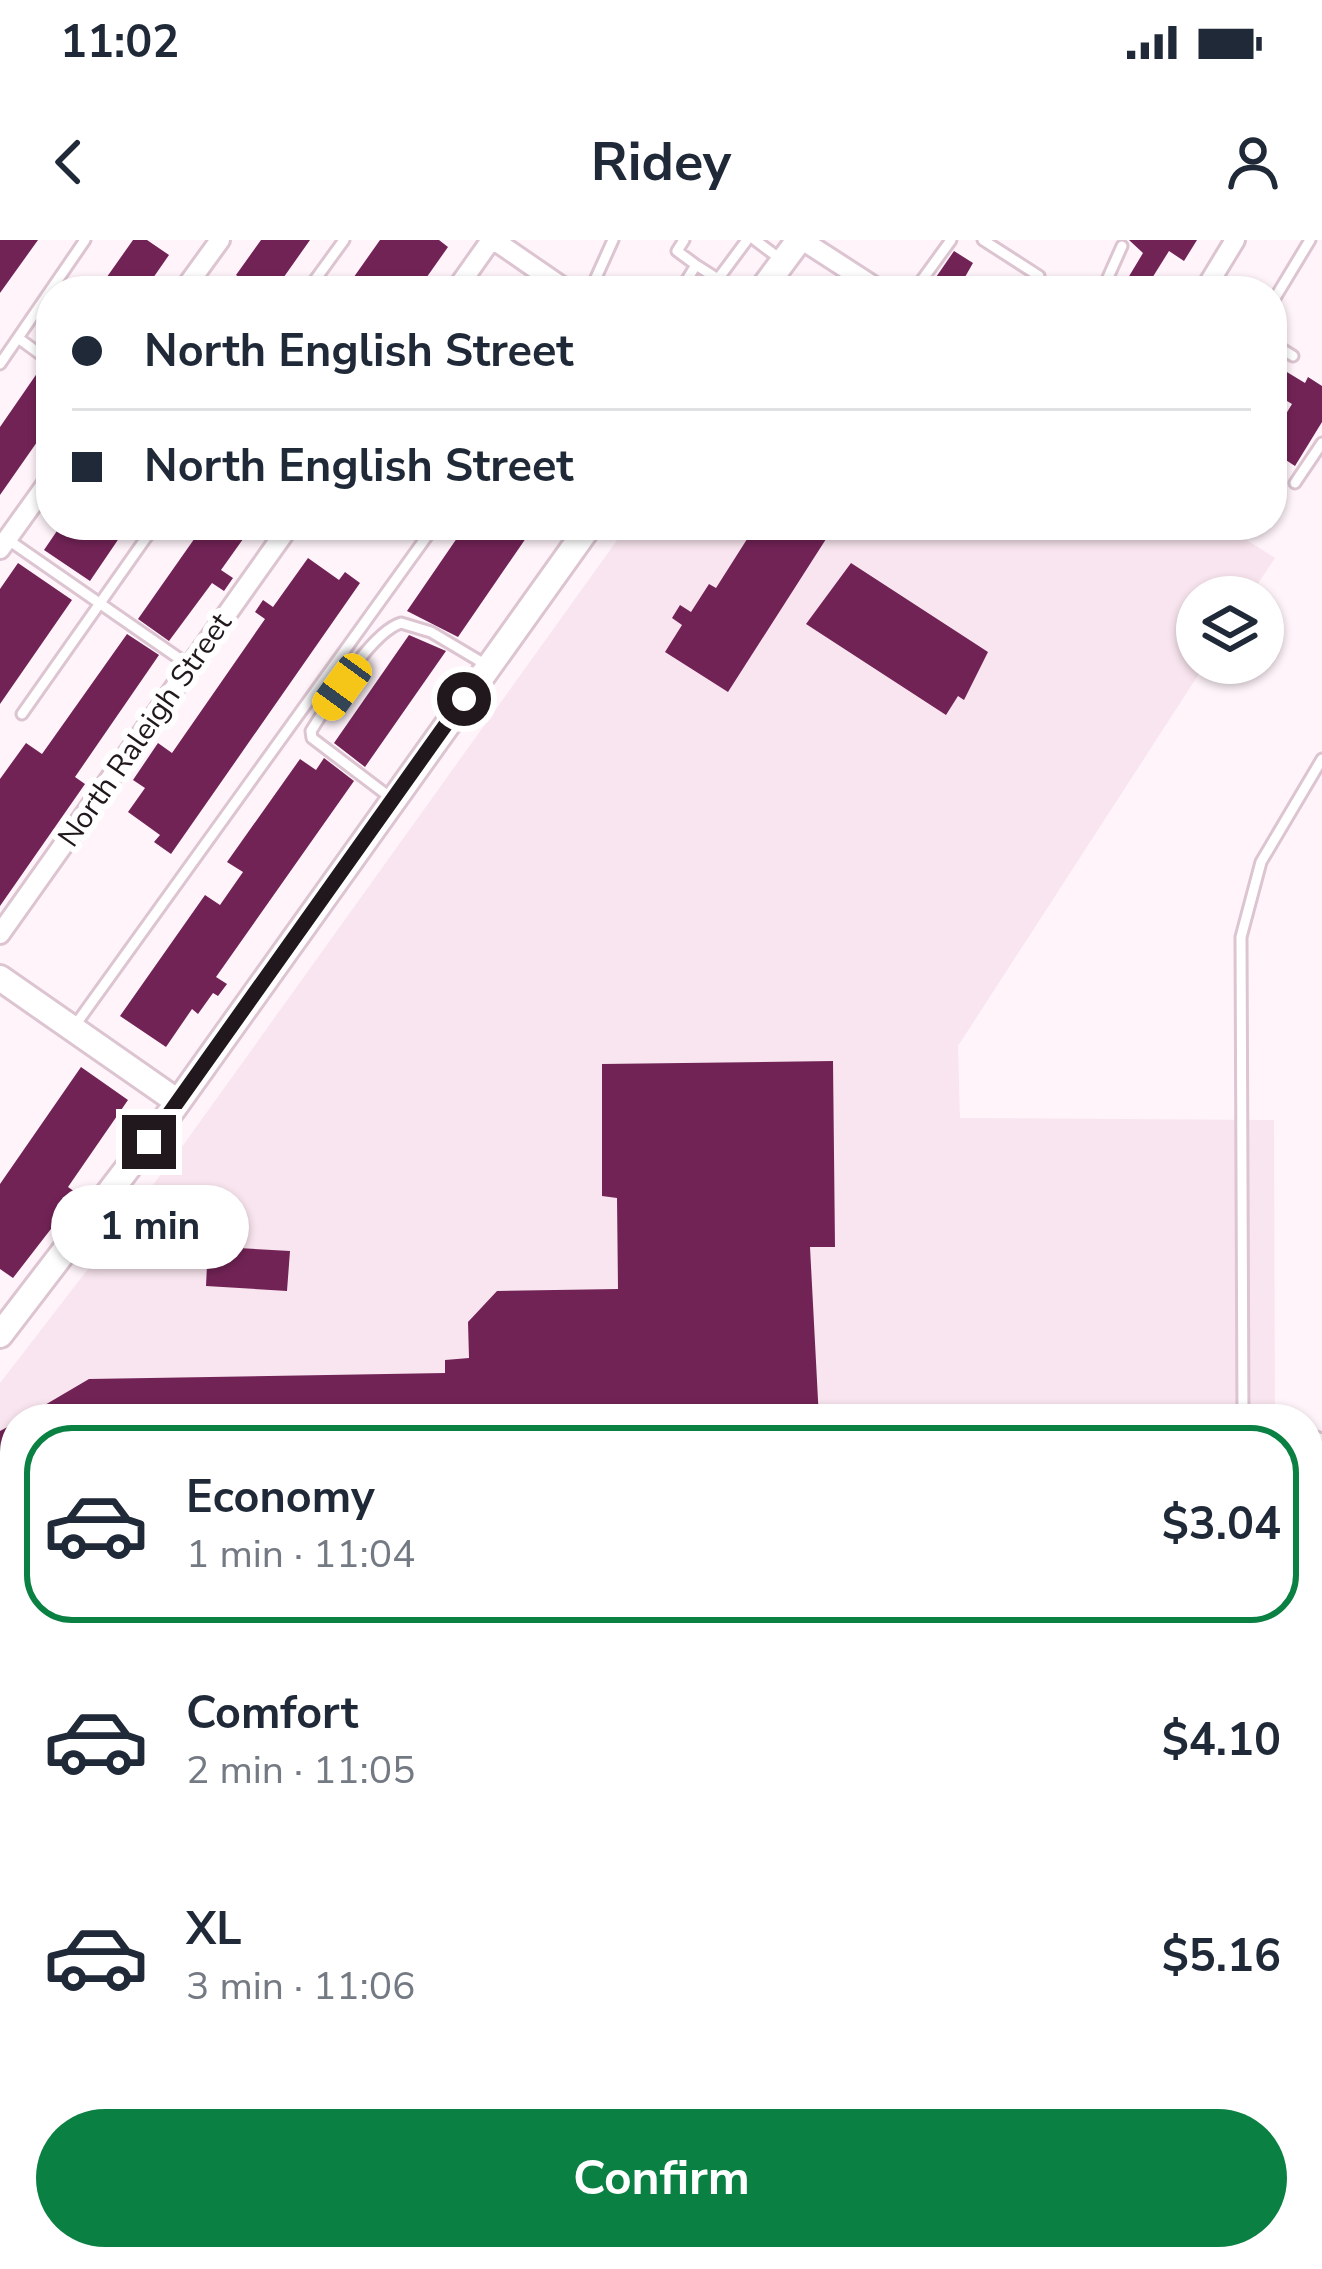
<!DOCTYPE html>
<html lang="en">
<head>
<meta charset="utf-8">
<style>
  body { margin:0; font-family:"Nunito Sans",sans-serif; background:#f2f2f3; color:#1f2937; height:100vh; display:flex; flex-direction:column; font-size:45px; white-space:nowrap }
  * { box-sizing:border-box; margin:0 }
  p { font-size:39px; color:#747a83 }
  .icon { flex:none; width:66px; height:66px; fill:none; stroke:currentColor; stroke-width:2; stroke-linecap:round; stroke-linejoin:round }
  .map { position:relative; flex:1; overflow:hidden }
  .sheet { position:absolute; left:0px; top:1164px; width:1323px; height:867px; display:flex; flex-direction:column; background:#fff; border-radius:48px 48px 0 0; box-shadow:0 3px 9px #0004 }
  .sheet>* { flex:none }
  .hud { position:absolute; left:36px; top:36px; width:1251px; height:264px; border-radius:48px; box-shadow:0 3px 9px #0004; display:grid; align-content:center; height:264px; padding:0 36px; background:#fff }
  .controls { position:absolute; left:1176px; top:336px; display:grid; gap:24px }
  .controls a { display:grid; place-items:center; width:108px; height:108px; border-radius:50%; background:#fff; box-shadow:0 3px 9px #0004; font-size:60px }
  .end { position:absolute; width:54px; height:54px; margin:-27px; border:15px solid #20181c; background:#fff; box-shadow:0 0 0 6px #fff }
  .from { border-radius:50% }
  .bubble { position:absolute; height:84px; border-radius:42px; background:#fff; box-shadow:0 3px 9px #0004; font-size:39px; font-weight:700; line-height:84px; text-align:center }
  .car { position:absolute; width:36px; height:72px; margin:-36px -18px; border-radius:15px; box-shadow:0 0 9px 3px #0007; background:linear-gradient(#f5c518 24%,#345 0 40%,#f5c518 0 76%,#345 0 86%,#f5c518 0) }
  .hud b { display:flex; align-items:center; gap:42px; height:114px; font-size:45px }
  .hud b+b { border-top:3px solid #e0e1e3 }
  .hud i { width:30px; height:30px; background:#1f2937 }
  ul { padding:21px 0 0; list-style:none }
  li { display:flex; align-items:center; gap:36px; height:198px; margin:0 24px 18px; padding:0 12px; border:6px solid transparent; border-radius:48px }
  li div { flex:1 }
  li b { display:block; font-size:45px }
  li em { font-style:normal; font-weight:700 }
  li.current { border-color:#0b8043 }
  li>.icon { width:108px; height:108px; stroke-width:1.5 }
  .action { display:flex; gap:24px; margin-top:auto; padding:24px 36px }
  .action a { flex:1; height:138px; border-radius:72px; background:#0b8043; color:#fff; font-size:48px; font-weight:700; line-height:138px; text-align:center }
  .status { display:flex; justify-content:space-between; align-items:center; height:84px; padding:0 60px; background:#fff; direction:ltr }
  .status svg { height:33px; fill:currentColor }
  header { display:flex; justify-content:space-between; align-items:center; height:156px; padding:0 36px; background:#fff; font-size:54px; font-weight:700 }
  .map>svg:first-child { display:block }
</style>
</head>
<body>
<div class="status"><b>11:02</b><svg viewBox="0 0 49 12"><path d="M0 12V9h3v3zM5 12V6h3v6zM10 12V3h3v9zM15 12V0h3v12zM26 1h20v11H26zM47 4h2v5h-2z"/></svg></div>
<header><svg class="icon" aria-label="back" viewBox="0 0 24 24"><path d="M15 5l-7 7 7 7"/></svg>Ridey<svg class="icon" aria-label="person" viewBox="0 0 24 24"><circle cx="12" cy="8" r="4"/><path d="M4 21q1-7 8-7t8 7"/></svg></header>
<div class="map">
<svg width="1322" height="2029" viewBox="0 0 1322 2029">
  <rect width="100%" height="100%" fill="#fff4fa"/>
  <path fill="#f9e5ef" d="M 628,285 L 1223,285 L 1275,318 L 1249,357 L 1197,357 L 1197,423 L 1206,423 L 958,806 L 960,878 L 1274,880 L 1275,1179 L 15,1179 L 15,1781 L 0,1780 L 0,1143 L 179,911 Z
    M 0,1843 L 15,1844 L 15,2016 L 103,2016 L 98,2029 L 13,2029 L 15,2022 L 0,2013 Z"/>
  <path fill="#722356" d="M 0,0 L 38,0 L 0,53 Z
    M 133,0 L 147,0 L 169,15 L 144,51 L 97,51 Z
    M 261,0 L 310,0 L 274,51 L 259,51 L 236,35 Z
    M 380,0 L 439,0 L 448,7 L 417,51 L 344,51 Z
    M 1129,0 L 1197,0 L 1184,21 L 1169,11 L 1144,51 L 1125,43 L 1143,13 Z
    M 954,11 L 973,23 L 965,37 L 988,51 L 946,51 L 932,43 Z
    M 1272,123 L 1305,143 L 1308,137 L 1322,146 L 1322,182 L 1295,226 L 1272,211 L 1272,197 L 1292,164 L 1272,152 Z
    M 40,129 L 51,137 L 51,182 L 0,255 L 0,187 Z
    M 61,285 L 128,285 L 90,341 L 44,310 Z
    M 204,285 L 253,285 L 221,330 L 233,338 L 224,351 L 212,343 L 169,401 L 138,379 Z
    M 466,285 L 535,285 L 458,397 L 407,371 Z
    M 756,285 L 835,285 L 728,452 L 665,412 L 682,385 L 672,378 L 680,365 L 691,372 L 709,344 L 716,348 Z
    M 308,318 L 339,340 L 345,332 L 360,343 L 171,614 L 154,602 L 160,595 L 128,572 L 145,548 L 133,540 L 158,503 L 172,513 L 265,379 L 255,372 L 263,360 L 273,367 Z
    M 18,323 L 72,360 L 0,464 L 0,349 Z
    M 851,323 L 988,412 L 964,460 L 958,456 L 946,475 L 806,384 Z
    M 127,394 L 159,415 L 75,537 L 85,544 L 0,666 L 0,539 L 26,503 L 42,514 Z
    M 409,395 L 446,411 L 365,527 L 334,503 Z
    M 324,518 L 354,541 L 216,737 L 227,744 L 218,756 L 213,753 L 198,774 L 192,769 L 166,807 L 120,776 L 205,655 L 220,665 L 243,632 L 227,622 L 300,519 L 316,530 Z
    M 833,821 L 835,1007 L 810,1007 L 819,1179 L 21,1179 L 89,1139 L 445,1133 L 445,1120 L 469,1118 L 468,1082 L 497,1051 L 618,1049 L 617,958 L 602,956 L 602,824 Z
    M 81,827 L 128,860 L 68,947 L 78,954 L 13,1038 L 0,1029 L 0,944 Z
    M 221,1007 L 290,1011 L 287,1051 L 206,1046 L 207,1025 L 221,1026 Z
    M 15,1183 L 15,1560 L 1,1560 L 0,1191 Z
    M 1322,1863 L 1322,1988 L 1308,1989 L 1308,1864 Z
    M 0,1935 L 15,1944 L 15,2001 L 0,1993 Z"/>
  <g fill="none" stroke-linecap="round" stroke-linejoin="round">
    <g stroke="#dcc4d1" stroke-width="15">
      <path id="service" d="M 755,0 L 779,18
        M 983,0 L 1039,36 L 1036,51
        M 696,25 L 718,39 L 747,0
        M 307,51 L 344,0
        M 590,51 L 613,0
        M 680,51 L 696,25 L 677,11 L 684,0
        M 914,51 L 951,0
        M 1121,51 L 1106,42 L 1122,6
        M 1272,63 L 1310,0
        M 18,98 L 51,122
        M 1272,103 L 1293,116
        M 0,124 L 85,0
        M 1295,243 L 1322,203
        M 7,299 L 190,426
        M 22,474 L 155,285
        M 391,558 L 312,498 L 311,491 C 329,463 371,392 401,383 L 431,392 L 488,426
        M 76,784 C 195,618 315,452 435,285
        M 1243,1179 L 1241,697 L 1261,622 L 1322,519
        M 1308,1194 L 1322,1199
        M 1308,1435 L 1314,1489
        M 1308,1503 L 1322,1466
        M 215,2016 L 215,2029
        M 725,2016 L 725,2029"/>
    </g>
    <g stroke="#dcc4d1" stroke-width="24">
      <path id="minor" d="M 494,0 L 568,51
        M 802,0 L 881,51
        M 183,51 L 220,0
        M 455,51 L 491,0
        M 1204,51 L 1235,0
        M 0,309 L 51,238
        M 0,694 L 290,285"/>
    </g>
    <g stroke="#dcc4d1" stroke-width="30">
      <path id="tertiary" d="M 761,51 L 799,0
        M 0,738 L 178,862
        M 0,1095 L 173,869 L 590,285
        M 125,2029 L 131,2016"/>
    </g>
    <g stroke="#dcc4d1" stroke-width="33">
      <path id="secondary" d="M 1308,1798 L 1322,1798
        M 0,1815 L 15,1815"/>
    </g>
    <use href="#service" stroke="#fff" stroke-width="9"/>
    <use href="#minor" stroke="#fff" stroke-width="18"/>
    <use href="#tertiary" stroke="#fff" stroke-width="24"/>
    <use href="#secondary" stroke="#fff" stroke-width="27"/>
  </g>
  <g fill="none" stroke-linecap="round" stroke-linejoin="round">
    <path stroke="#20181c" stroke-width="15" d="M 149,902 L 464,459"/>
  </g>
  <g text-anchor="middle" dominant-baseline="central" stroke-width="12" stroke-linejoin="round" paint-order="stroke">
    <g font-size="30" fill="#20181c" stroke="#fff">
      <text transform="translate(145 490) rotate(-55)">North Raleigh Street</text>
    </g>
  </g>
</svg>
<div class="controls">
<a><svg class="icon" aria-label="layers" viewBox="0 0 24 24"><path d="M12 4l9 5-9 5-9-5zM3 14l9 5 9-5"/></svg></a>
</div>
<i class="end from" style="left:464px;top:459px"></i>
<i class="end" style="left:149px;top:902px"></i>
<div class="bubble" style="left:51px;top:945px;width:198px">1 min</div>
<i class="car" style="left:342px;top:447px;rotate:216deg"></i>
<div class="hud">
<b><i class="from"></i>North English Street</b>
<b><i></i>North English Street</b>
</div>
<section class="sheet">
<ul>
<li class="current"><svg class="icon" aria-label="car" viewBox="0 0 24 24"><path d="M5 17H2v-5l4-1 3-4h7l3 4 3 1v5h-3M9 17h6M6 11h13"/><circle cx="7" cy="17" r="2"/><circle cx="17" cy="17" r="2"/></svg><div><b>Economy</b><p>1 min · 11:04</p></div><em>$3.04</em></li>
<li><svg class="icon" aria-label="car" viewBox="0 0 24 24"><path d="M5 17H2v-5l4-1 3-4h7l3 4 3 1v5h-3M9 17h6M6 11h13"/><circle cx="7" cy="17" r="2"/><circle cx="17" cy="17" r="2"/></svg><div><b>Comfort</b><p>2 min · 11:05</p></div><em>$4.10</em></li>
<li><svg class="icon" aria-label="car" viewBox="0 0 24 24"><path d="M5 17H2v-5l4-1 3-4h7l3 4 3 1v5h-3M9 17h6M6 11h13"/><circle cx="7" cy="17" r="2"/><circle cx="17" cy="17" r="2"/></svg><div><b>XL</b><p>3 min · 11:06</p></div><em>$5.16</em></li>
</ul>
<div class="action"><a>Confirm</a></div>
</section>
</div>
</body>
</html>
